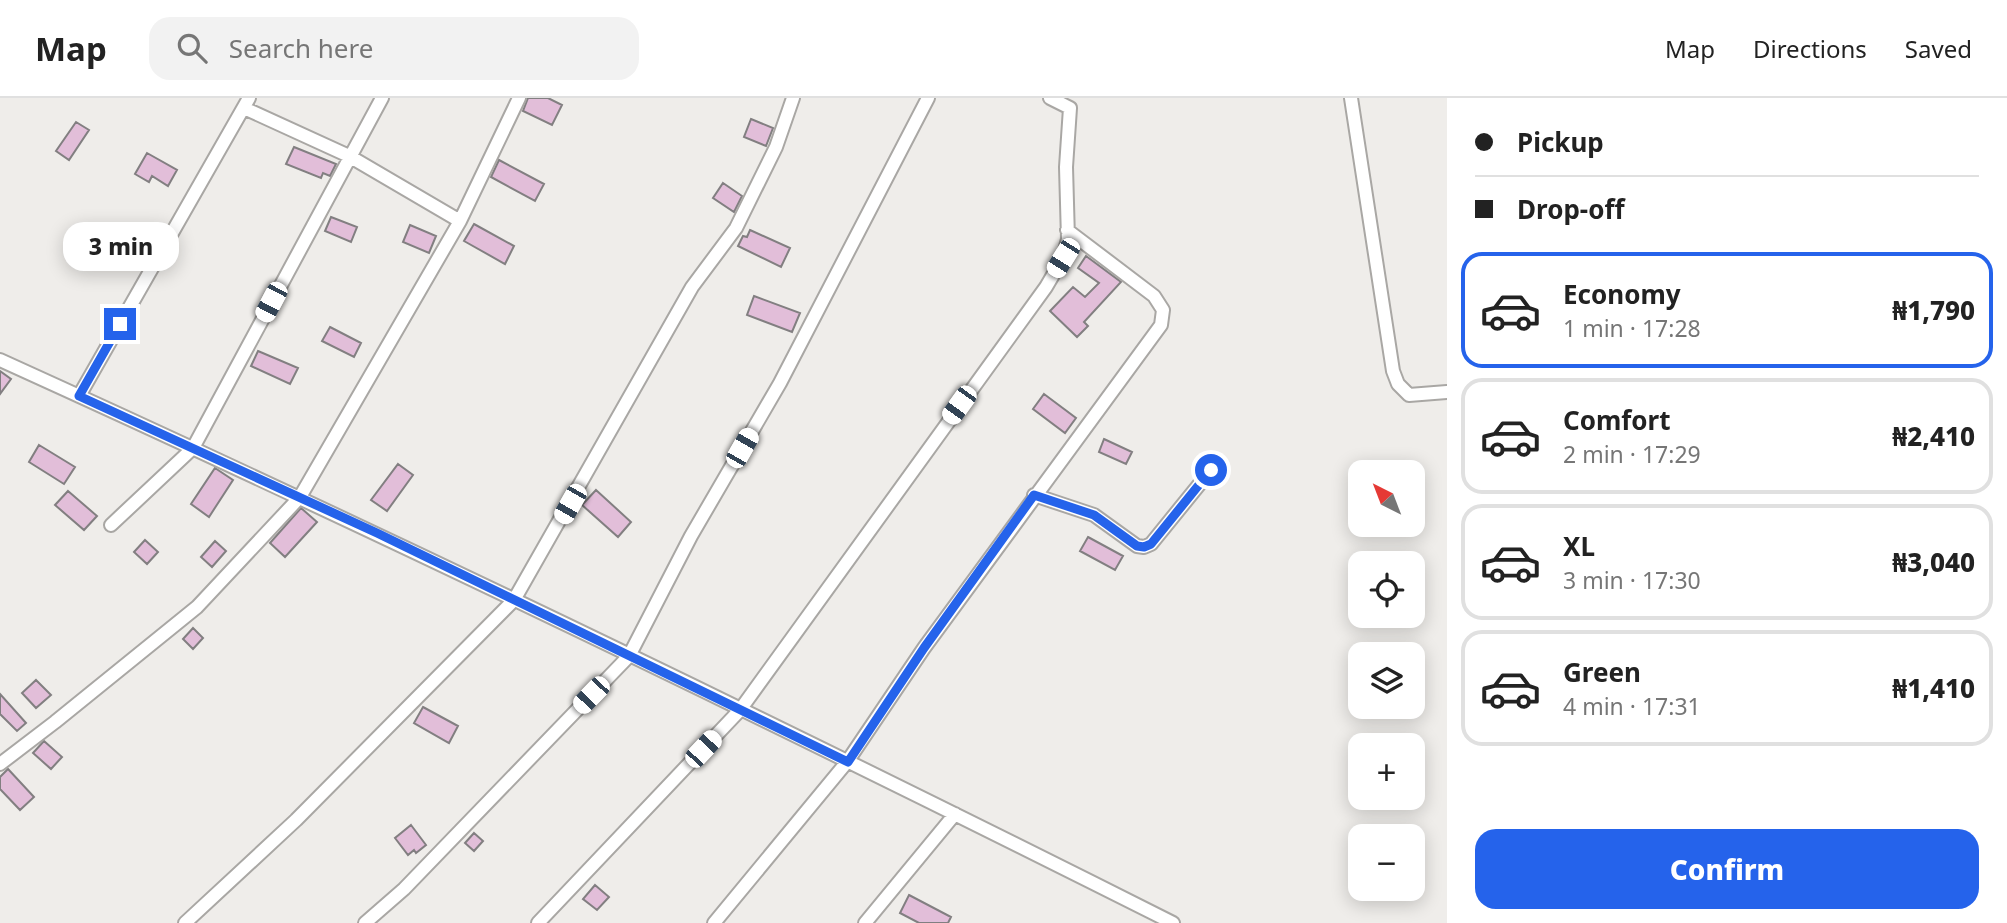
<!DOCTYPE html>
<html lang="en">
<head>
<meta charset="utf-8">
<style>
  body { margin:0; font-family:"Noto Sans",sans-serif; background:#f2f2f2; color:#222; height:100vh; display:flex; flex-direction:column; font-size:26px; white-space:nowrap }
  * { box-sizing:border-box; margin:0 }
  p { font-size:23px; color:#767676 }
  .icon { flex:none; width:38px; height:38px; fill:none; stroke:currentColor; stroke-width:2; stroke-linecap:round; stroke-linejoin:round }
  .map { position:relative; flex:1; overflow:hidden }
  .details { display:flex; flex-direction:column; background:#fff; width:560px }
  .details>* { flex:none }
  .guide { display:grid; align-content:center; height:154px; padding:0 28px; background:#fff }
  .needle { width:46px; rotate:318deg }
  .buttons { position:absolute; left:1348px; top:362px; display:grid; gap:14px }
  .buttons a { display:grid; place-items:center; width:77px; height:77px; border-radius:14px; background:#fff; box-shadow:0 4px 18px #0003; font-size:35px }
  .end { position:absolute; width:32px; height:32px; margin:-16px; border:9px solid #2563eb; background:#fff; box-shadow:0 0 0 4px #fff }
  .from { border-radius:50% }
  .bubble { position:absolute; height:49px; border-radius:21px; background:#fff; box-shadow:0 4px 18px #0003; font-size:23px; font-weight:800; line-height:49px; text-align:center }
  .car { position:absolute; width:21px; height:42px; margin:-21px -10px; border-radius:9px; box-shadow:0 0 5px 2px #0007; background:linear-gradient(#fff 24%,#345 0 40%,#fff 0 76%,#345 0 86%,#fff 0) }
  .guide b { display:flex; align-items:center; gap:24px; height:66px; font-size:26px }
  .guide b+b { border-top:2px solid #e0e0e0 }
  .guide i { width:18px; height:18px; background:#222 }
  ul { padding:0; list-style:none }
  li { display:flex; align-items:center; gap:21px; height:116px; margin:0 14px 10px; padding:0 14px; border:4px solid #e0e0e0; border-radius:21px }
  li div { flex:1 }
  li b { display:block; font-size:26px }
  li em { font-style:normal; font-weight:800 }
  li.on { border-color:#2563eb }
  li>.icon { width:63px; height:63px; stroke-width:1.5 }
  .action { display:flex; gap:14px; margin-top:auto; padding:14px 28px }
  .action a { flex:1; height:80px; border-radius:21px; background:#2563eb; color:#fff; font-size:28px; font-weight:800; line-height:80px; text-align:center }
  header { display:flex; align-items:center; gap:42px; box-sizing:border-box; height:98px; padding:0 35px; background:#fff; border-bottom:2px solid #e0e0e0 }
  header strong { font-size:33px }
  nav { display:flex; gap:38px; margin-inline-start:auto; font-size:24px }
  .search { width:490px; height:63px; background:#f2f2f2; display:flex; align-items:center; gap:18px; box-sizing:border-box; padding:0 24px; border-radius:21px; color:#767676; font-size:26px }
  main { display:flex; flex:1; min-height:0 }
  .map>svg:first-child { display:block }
</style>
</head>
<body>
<header>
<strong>Map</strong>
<div class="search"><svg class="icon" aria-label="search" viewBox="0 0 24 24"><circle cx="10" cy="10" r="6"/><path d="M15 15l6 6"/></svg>Search here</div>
<nav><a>Map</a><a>Directions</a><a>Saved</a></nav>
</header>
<main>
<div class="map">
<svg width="1447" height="825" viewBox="0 0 1447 825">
  <rect width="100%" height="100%" fill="#efedea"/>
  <path fill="#e2bed9" stroke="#827f81" stroke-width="2" d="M 528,0 L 548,0 L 562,7 L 552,27 L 523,13 Z
    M 751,21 L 773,30 L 766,48 L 744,39 Z
    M 76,24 L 89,32 L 69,62 L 56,53 Z
    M 294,49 L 336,66 L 330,78 L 323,75 L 321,80 L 286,66 Z
    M 147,55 L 177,72 L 168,88 L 152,78 L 149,84 L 135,76 Z
    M 499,62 L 544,86 L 535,103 L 491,79 Z
    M 723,85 L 742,98 L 734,114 L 713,100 Z
    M 331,119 L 357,129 L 351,144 L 325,133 Z
    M 474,126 L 514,148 L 505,166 L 464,143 Z
    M 410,127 L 436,138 L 429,155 L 403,144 Z
    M 750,132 L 790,150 L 781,169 L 738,148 L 743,138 L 747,139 Z
    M 1086,158 L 1121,184 L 1084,224 L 1088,228 L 1077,239 L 1050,213 L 1073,189 L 1085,199 L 1099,185 L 1078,170 Z
    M 754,198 L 800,215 L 792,234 L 747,217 Z
    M 330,229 L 361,245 L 354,259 L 322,243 Z
    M 258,253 L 298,270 L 290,286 L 251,268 Z
    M 0,273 L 11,281 L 0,296 Z
    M 1044,296 L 1076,320 L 1065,335 L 1033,311 Z
    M 1104,341 L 1132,354 L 1126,366 L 1099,354 Z
    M 39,347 L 75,369 L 64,386 L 29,364 Z
    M 398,366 L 413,377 L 387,413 L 371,402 Z
    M 215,370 L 233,382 L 209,419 L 191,406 Z
    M 596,392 L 631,424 L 618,439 L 582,407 Z
    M 68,393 L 97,418 L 84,432 L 55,407 Z
    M 301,410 L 317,424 L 285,459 L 270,445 Z
    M 1088,439 L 1123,458 L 1115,472 L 1080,453 Z
    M 145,442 L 158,454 L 147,466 L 134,454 Z
    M 215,443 L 226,453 L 212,469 L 201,459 Z
    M 193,530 L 203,540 L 193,551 L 183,541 Z
    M 36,582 L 51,597 L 36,610 L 22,595 Z
    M 0,596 L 26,625 L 17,633 L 0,616 Z
    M 423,609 L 458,628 L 449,645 L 414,625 Z
    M 44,643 L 62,659 L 51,671 L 33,655 Z
    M 8,671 L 34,699 L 20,712 L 0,691 L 0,679 Z
    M 411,727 L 426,747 L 416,755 L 414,752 L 408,757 L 395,740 Z
    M 474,735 L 483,743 L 474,753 L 465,745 Z
    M 595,787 L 609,799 L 597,812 L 583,801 Z
    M 909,797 L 951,819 L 948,825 L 919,825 L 900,815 Z"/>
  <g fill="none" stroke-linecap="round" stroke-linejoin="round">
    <g stroke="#a9a7a4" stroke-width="16">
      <path id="street" d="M 1351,0 L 1393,273 L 1398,286 L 1409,297 L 1447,294
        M 244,10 L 349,58 L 460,123
        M 0,262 C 395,441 785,630 1173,825
        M 79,298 L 249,0
        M 1034,397 L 1094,417 L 1137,448 L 1144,449 L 1151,446 L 1211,372
        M 111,427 L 193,350 L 382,0
        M 0,666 L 55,624 L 197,509 L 300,399 L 460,123 L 519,0
        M 185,825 L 296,722 L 514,502 L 692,189 L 736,130 L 776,49 L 793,0
        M 365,825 L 404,791 L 629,558 L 691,438 L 780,285 L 928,0
        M 538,825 L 740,612 L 1046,189 L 1063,160 L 1068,141 L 1066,69 L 1070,10 L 1050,0
        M 714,825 L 847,664 L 924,550 L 1161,227 L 1163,212 L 1154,198 L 1067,132
        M 865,825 L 955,716"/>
    </g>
    <use href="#street" stroke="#fff" stroke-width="12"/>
  </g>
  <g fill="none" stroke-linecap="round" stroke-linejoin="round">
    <path stroke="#2563eb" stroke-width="9" d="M 120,226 L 79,298 L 377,435 L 848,664 L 924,550 L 1034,397 L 1094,417 L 1137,448 L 1144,449 L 1151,446 L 1211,372"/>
  </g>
</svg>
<div class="buttons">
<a><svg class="needle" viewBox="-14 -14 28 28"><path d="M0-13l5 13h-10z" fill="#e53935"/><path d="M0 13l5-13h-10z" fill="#767676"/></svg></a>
<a><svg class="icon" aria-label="locate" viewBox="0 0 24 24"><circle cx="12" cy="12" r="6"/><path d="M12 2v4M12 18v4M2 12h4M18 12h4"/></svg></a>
<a><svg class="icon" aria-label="layers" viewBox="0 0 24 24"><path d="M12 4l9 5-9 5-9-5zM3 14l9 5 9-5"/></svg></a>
<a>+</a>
<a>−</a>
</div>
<i class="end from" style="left:1211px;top:372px"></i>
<i class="end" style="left:120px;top:226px"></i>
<div class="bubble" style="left:63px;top:124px;width:116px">3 min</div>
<i class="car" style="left:1063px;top:160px;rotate:212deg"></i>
<i class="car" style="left:271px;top:204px;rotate:208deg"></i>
<i class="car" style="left:959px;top:307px;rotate:216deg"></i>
<i class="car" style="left:742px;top:350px;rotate:30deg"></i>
<i class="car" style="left:570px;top:406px;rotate:210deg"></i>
<i class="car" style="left:591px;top:597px;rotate:224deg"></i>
<i class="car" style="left:703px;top:651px;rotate:43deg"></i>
</div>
<section class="details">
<div class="guide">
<b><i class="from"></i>Pickup</b>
<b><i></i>Drop-off</b>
</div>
<ul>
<li class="on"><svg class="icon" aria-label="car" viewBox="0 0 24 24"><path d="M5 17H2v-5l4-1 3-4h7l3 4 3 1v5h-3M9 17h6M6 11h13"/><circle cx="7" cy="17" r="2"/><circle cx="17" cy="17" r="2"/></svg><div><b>Economy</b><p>1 min · 17:28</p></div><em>₦1,790</em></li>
<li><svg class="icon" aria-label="car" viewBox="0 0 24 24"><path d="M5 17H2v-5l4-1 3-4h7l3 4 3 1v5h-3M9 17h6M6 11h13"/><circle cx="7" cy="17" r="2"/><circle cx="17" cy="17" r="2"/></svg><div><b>Comfort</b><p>2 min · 17:29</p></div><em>₦2,410</em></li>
<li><svg class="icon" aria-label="car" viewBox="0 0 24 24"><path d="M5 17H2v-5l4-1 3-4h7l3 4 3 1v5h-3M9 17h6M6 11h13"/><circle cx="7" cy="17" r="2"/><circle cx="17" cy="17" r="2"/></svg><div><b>XL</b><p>3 min · 17:30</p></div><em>₦3,040</em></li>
<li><svg class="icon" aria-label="car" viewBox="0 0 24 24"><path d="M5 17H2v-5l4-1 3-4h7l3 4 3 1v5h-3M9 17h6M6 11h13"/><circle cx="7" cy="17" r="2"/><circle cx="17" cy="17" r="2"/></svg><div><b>Green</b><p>4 min · 17:31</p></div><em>₦1,410</em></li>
</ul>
<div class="action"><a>Confirm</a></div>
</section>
</main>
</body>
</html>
